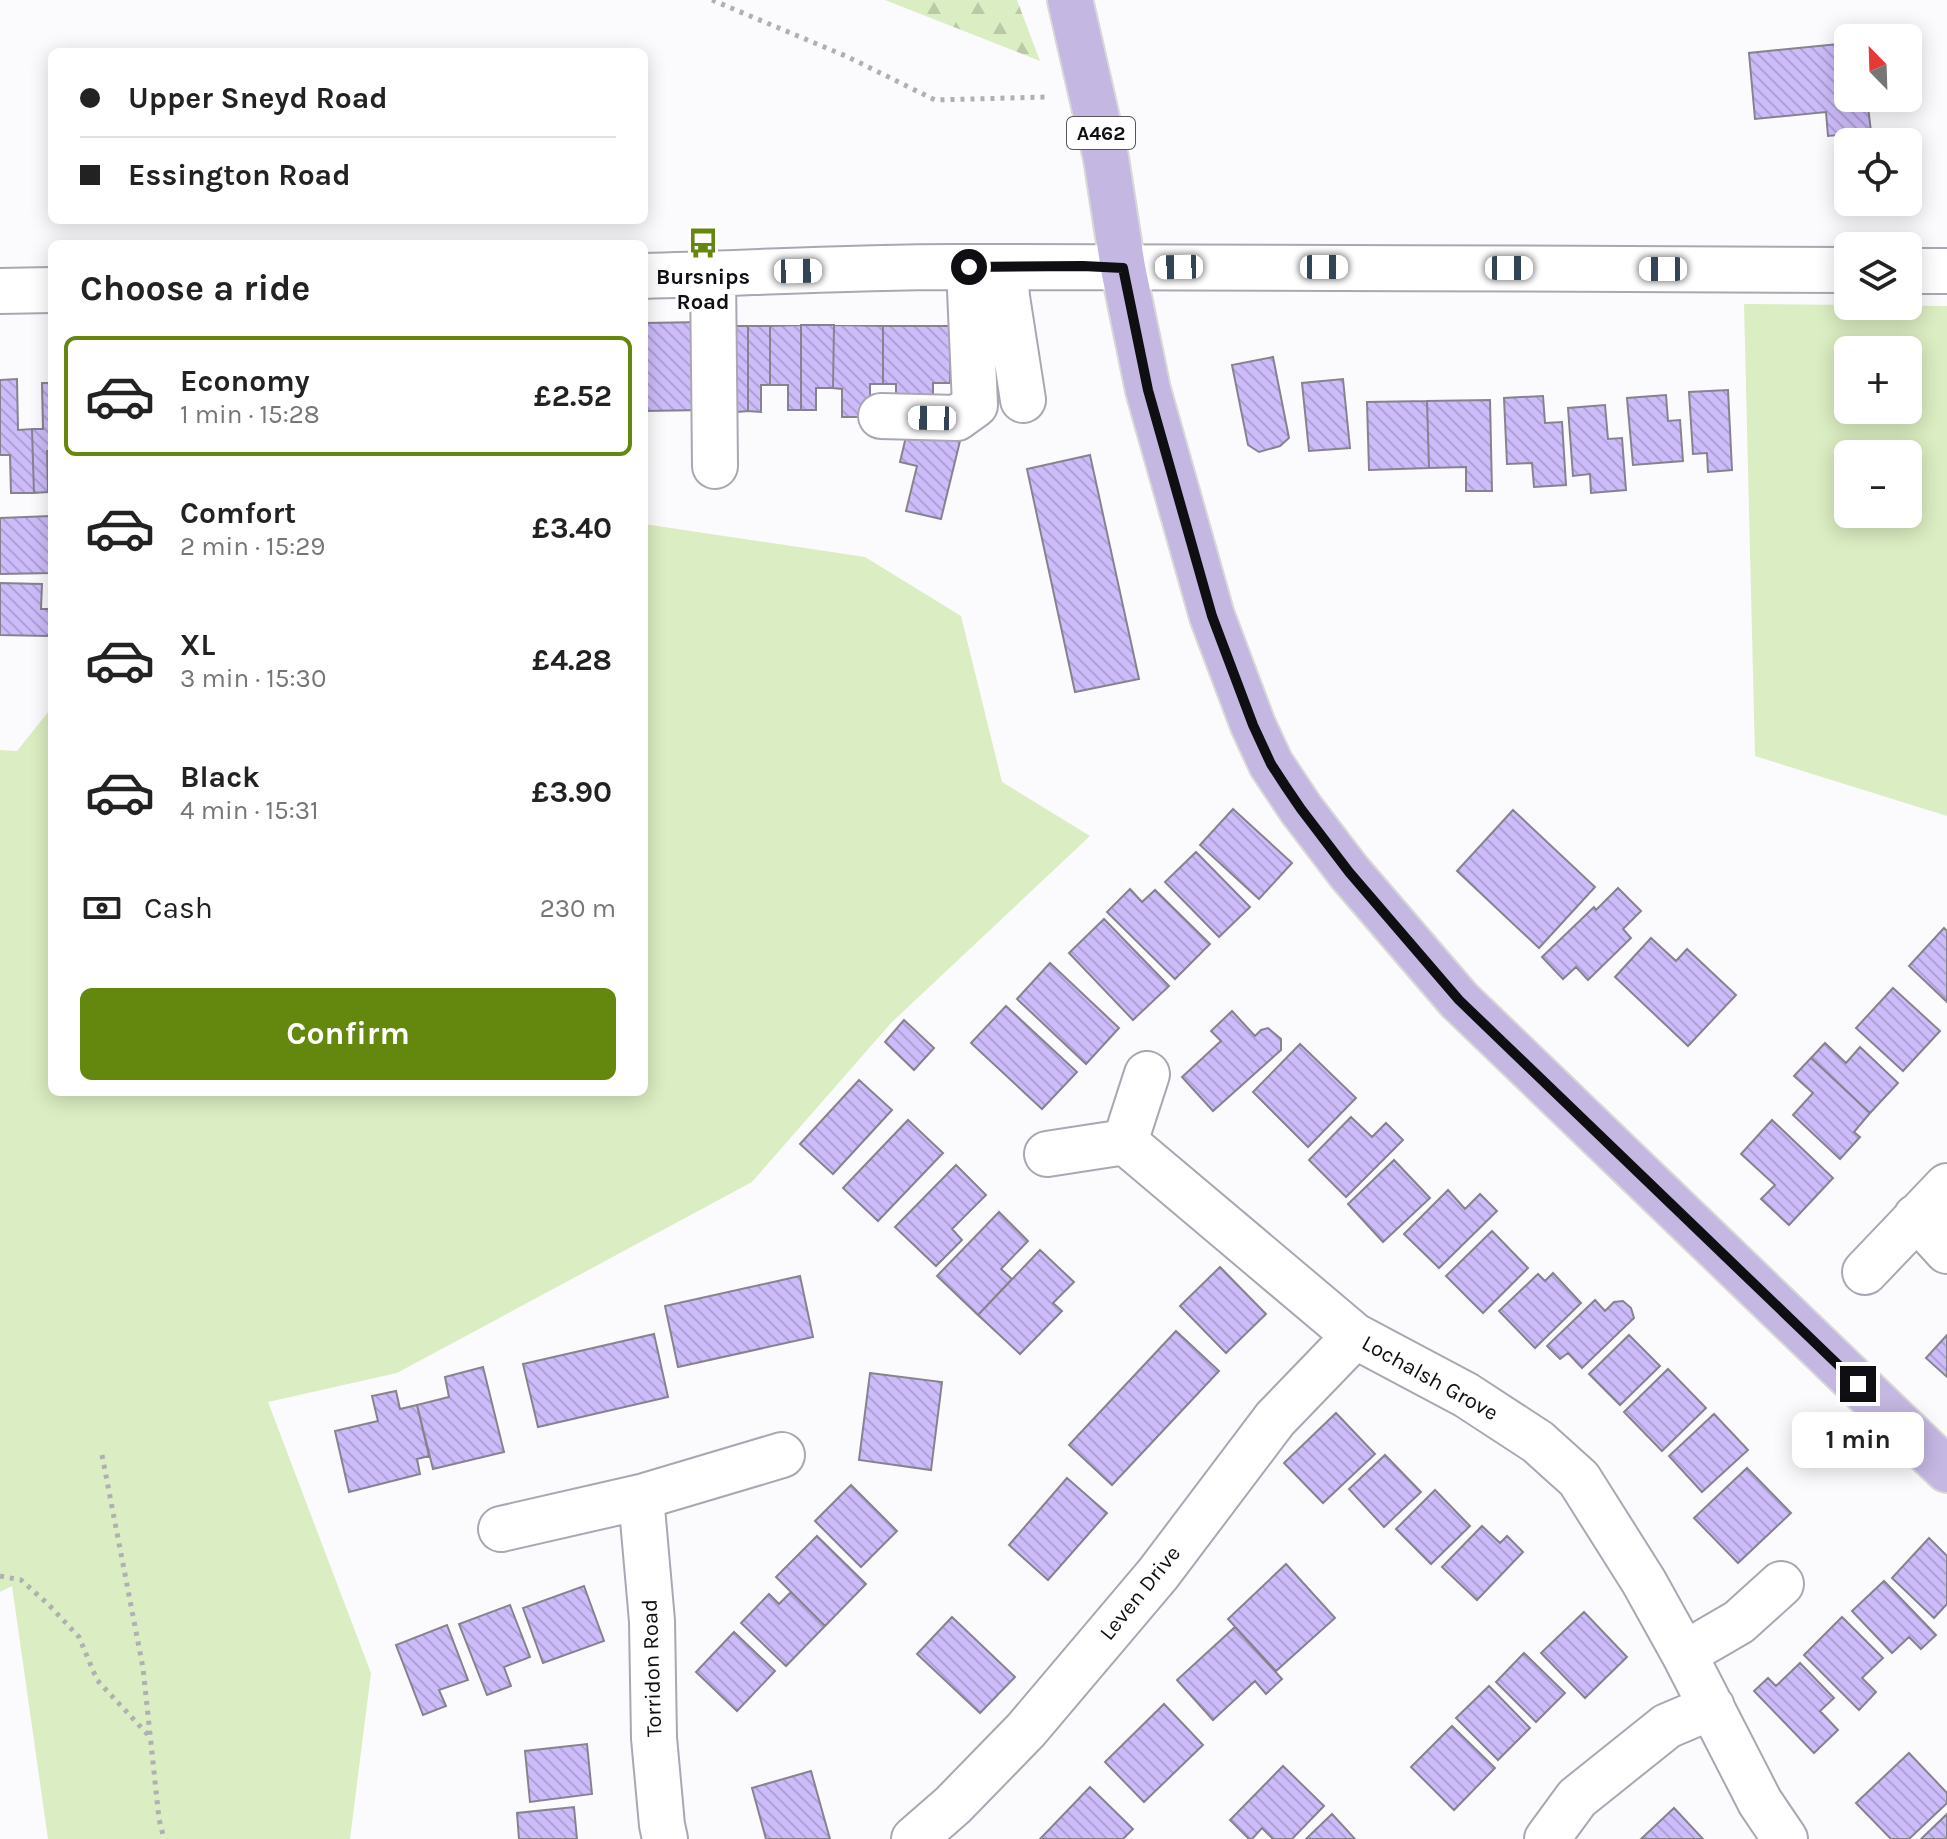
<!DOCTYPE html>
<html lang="en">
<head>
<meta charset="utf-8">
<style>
  body { margin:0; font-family:Karla,sans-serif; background:#f6f6f6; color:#222; height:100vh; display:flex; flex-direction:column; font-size:30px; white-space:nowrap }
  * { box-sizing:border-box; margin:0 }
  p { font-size:26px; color:#767676 }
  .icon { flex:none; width:44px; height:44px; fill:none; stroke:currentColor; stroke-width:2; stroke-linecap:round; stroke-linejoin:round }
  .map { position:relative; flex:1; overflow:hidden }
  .sheet { position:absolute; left:48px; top:240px; width:600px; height:856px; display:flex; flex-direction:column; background:#fff; border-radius:12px; box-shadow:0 4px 20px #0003 }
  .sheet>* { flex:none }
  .top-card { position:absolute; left:48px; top:48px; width:600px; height:176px; border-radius:12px; box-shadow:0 4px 20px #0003; display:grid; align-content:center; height:176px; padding:0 32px; background:#fff }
  .needle { width:52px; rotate:337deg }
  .controls { position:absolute; left:1834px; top:24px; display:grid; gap:16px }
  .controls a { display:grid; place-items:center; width:88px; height:88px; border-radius:12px; background:#fff; box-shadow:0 4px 20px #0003; font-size:40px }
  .end { position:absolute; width:36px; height:36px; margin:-18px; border:10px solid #0f0e13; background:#fff; box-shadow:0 0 0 4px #fff }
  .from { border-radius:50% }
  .bubble { position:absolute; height:56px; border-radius:12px; background:#fff; box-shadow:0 4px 20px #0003; font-size:26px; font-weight:700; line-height:56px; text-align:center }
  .car { position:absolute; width:24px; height:48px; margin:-24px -12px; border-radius:10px; box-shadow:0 0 6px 2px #0007; background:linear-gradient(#fff 24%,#345 0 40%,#fff 0 76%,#345 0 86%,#fff 0) }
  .top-card b { display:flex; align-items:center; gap:28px; height:76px; font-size:30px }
  .top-card b+b { border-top:2px solid #e0e0e0 }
  .top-card i { width:20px; height:20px; background:#222 }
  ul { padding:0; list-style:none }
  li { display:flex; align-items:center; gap:24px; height:120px; margin:0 16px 12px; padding:0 16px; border:4px solid transparent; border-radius:12px }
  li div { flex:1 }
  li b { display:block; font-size:30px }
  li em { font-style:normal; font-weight:700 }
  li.on { border-color:#64880d }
  li>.icon { width:72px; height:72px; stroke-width:1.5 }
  h2 { padding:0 32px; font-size:36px; line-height:96px }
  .pay { display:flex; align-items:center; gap:20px; height:88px; padding:0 32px; font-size:30px }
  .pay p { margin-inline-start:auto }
  .cta { display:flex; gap:16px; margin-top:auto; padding:16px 32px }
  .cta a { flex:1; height:92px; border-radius:12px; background:#64880d; color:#fff; font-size:32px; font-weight:700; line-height:92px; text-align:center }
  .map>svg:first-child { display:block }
</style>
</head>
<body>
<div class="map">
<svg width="1947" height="1839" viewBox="0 0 1947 1839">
  <defs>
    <pattern id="forest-firs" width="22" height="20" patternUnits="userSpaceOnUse" patternTransform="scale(2)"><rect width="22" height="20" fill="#dbedc2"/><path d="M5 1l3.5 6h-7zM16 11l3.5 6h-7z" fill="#bbcaa6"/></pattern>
    <pattern id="building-back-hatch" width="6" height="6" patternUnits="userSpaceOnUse" patternTransform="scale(2)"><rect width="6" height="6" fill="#cdbcfa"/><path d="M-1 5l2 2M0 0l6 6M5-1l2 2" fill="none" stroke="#afa0d5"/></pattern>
  </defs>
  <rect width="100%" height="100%" fill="#fbfbfd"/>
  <path fill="#dbedc2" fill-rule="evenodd" d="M 1744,304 L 1947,306 L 1947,816 L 1755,756 ZM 1848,350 L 1908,350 L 1908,410 L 1848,410 ZM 1848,454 L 1908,454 L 1908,514 L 1848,514 Z
    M 644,524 L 865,557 L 961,616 L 1002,782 L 1090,836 L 891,1023 L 752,1182 L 397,1373 L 268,1402 L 371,1673 L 350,1839 L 48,1839 L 12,1586 L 0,1592 L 0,750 L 17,751 L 52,707 L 52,1092 L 644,1092 Z"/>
  <path fill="url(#forest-firs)" d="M 885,0 L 1017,0 L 1040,61 Z"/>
  <path fill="url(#building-back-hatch)" stroke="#86838f" stroke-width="2" d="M 1848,43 L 1848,98 L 1867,98 L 1871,132 L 1828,136 L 1826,112 L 1755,119 L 1749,53 Z
    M 703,322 L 705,410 L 644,411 L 644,323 Z
    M 801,325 L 801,410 L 788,410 L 788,385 L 770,385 L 770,326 Z
    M 801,325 L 834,325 L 833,388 L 816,388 L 816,410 L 801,410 Z
    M 834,325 L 883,326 L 883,384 L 870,384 L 870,417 L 842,417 L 842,389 L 833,388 Z
    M 724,326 L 748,326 L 748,411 L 737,412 L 737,387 L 724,387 Z
    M 748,326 L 770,326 L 770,385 L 761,385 L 761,412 L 748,411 Z
    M 883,326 L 951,326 L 950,383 L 933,383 L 933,407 L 896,407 L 896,384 L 883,384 Z
    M 1273,357 L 1289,438 L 1280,446 L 1259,452 L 1248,445 L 1232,365 Z
    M 17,379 L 18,430 L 32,429 L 34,493 L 11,493 L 10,455 L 0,455 L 0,380 Z
    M 1343,379 L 1350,448 L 1309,451 L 1302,383 Z
    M 42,383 L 52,383 L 52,451 L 47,451 L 48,492 L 34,493 L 32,429 L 43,429 Z
    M 1728,390 L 1732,470 L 1708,472 L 1707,453 L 1693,454 L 1689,392 Z
    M 1666,395 L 1668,421 L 1680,420 L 1683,461 L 1633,465 L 1627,398 Z
    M 1543,396 L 1545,423 L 1562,422 L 1566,485 L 1534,487 L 1532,463 L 1507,464 L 1504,398 Z
    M 1490,400 L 1492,491 L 1466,491 L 1466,467 L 1429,468 L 1427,401 Z
    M 1427,401 L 1429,468 L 1369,470 L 1367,402 Z
    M 1605,405 L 1608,439 L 1622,438 L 1626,490 L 1591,493 L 1590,474 L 1573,476 L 1568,408 Z
    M 908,428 L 960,441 L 941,519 L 906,511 L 917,466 L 900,462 Z
    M 1090,455 L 1139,679 L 1075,692 L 1027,469 Z
    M 50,516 L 52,573 L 0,574 L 0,518 Z
    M 0,583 L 42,584 L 41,609 L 49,609 L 52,615 L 52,631 L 47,636 L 0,635 Z
    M 1233,809 L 1292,863 L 1259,899 L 1200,845 Z
    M 1513,810 L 1595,887 L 1539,948 L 1457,871 Z
    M 1196,852 L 1250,907 L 1219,937 L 1165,882 Z
    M 1618,888 L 1641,911 L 1623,929 L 1631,938 L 1588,980 L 1576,967 L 1563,979 L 1542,957 L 1594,907 L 1596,910 Z
    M 1130,889 L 1142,902 L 1155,890 L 1210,944 L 1175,979 L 1107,912 Z
    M 1104,919 L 1169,986 L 1133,1020 L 1069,953 Z
    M 1944,928 L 1947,931 L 1947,1002 L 1909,966 Z
    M 1651,938 L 1676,961 L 1687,949 L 1736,995 L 1688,1046 L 1615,977 Z
    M 1050,963 L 1119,1028 L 1086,1064 L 1017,999 Z
    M 1893,988 L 1940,1031 L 1903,1071 L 1856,1028 Z
    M 1006,1006 L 1077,1072 L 1042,1109 L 971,1043 Z
    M 1232,1011 L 1255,1036 L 1261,1030 L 1268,1028 L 1281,1039 L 1281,1050 L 1213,1111 L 1182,1077 L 1221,1041 L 1211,1031 Z
    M 904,1020 L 934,1048 L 914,1070 L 885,1042 Z
    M 1825,1043 L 1846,1063 L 1860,1047 L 1898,1083 L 1870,1113 L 1811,1058 Z
    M 1300,1044 L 1356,1098 L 1308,1147 L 1253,1092 Z
    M 1811,1058 L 1870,1113 L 1854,1132 L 1860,1137 L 1840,1159 L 1793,1115 L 1813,1093 L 1794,1076 Z
    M 859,1080 L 892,1110 L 833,1174 L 800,1144 Z
    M 1351,1117 L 1372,1137 L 1386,1123 L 1403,1140 L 1346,1197 L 1309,1160 Z
    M 908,1120 L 943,1153 L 878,1221 L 843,1188 Z
    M 1772,1120 L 1833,1178 L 1789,1225 L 1761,1199 L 1775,1185 L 1741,1154 Z
    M 1394,1160 L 1430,1198 L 1383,1242 L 1348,1204 Z
    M 956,1165 L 986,1195 L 952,1229 L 962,1240 L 936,1266 L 895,1227 Z
    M 1448,1190 L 1465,1209 L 1480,1194 L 1497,1211 L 1439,1268 L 1404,1234 Z
    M 999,1212 L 1028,1241 L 1001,1269 L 1012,1279 L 978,1315 L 937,1276 Z
    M 1492,1231 L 1528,1268 L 1483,1313 L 1446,1276 Z
    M 1040,1250 L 1074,1282 L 1053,1303 L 1062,1311 L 1020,1354 L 978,1315 Z
    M 1220,1267 L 1266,1314 L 1226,1353 L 1180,1306 Z
    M 1553,1273 L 1581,1303 L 1535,1348 L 1499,1311 L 1538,1274 L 1545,1281 Z
    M 800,1276 L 813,1337 L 678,1367 L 665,1306 Z
    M 1595,1300 L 1605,1311 L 1614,1302 L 1623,1301 L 1631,1308 L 1634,1318 L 1582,1368 L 1568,1353 L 1560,1359 L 1547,1346 Z
    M 1176,1331 L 1219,1371 L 1112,1485 L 1069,1445 Z
    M 654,1334 L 668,1397 L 538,1427 L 523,1364 Z
    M 1629,1335 L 1660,1366 L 1620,1405 L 1589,1374 Z
    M 1947,1335 L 1947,1377 L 1926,1358 Z
    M 483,1367 L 504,1452 L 433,1469 L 417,1405 L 449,1397 L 445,1377 Z
    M 1668,1369 L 1706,1408 L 1662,1451 L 1624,1412 Z
    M 870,1373 L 942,1382 L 931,1470 L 859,1460 Z
    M 396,1391 L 400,1409 L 417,1405 L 429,1456 L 417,1459 L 420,1474 L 349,1492 L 335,1431 L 378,1421 L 372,1396 Z
    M 1336,1413 L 1375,1454 L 1323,1503 L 1284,1463 Z
    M 1714,1414 L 1748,1450 L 1702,1492 L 1669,1456 Z
    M 1385,1455 L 1421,1492 L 1384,1527 L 1349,1489 Z
    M 1747,1468 L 1791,1513 L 1738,1563 L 1694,1518 Z
    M 1067,1478 L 1107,1513 L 1048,1580 L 1009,1545 Z
    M 851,1485 L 897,1531 L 861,1567 L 815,1521 Z
    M 1435,1490 L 1470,1526 L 1431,1564 L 1396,1529 Z
    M 1482,1526 L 1500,1543 L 1507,1536 L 1523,1552 L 1477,1600 L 1442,1567 Z
    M 817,1536 L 866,1584 L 825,1626 L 776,1577 Z
    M 1929,1538 L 1947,1556 L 1947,1604 L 1934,1618 L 1892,1578 Z
    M 1286,1564 L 1335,1618 L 1276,1671 L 1228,1619 Z
    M 1884,1581 L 1936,1635 L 1921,1649 L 1909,1637 L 1892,1653 L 1852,1611 Z
    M 584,1586 L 604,1641 L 543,1663 L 523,1608 Z
    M 791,1592 L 825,1626 L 786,1666 L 741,1623 L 769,1594 L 779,1604 Z
    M 510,1605 L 530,1657 L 504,1667 L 511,1686 L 487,1695 L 459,1624 Z
    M 1584,1612 L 1627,1657 L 1585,1698 L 1541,1653 Z
    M 952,1617 L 1015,1677 L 980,1713 L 917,1654 Z
    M 1842,1617 L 1883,1658 L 1862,1678 L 1876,1692 L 1859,1710 L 1804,1655 Z
    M 447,1625 L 468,1680 L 439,1690 L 446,1706 L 423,1715 L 396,1645 Z
    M 1235,1627 L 1282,1679 L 1266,1694 L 1255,1681 L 1213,1720 L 1177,1680 Z
    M 734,1632 L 775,1671 L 737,1711 L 696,1672 Z
    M 1524,1653 L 1565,1693 L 1536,1722 L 1496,1682 Z
    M 1800,1663 L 1834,1698 L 1820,1711 L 1838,1730 L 1814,1753 L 1754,1691 L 1768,1678 L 1776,1686 Z
    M 1489,1686 L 1530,1728 L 1498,1760 L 1456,1718 Z
    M 1164,1704 L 1203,1745 L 1144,1802 L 1105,1762 Z
    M 1452,1726 L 1495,1768 L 1454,1810 L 1411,1767 Z
    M 587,1744 L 592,1794 L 530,1802 L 525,1751 Z
    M 1909,1753 L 1947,1793 L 1947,1803 L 1909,1839 L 1891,1839 L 1856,1803 Z
    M 1283,1766 L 1324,1806 L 1292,1839 L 1273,1839 L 1262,1828 L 1252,1839 L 1249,1839 L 1230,1820 Z
    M 811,1771 L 830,1839 L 766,1839 L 752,1788 Z
    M 1090,1787 L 1133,1829 L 1123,1839 L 1040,1839 Z
    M 574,1807 L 577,1839 L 519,1839 L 517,1813 Z
    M 1674,1808 L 1703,1839 L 1641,1839 Z
    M 1332,1814 L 1355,1839 L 1306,1839 Z
    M 1947,1814 L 1947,1839 L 1921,1839 Z"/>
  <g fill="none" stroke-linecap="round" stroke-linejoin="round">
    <g stroke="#aaa7b3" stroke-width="48">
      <path id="minor" d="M 1005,268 L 1007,297 L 1023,400
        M 1908,271 L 1947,271
        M 713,274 L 715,466
        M 644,276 C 753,273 862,266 971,267 C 1263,268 1556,268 1848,270
        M 0,291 L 52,290
        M 881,416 L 957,418 L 975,405 L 969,267
        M 1125,1142 L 1355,1336 L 1466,1395 L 1538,1442 L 1579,1479 L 1644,1582 L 1684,1654 L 1760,1802 L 1785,1839
        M 1047,1154 L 1125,1142 L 1147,1074
        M 1916,1217 L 1947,1251
        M 1865,1272 L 1947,1186
        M 641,1497 L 652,1621 L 654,1738 L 662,1825 L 665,1839
        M 501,1529 L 641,1497 L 782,1455
        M 1684,1654 L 1739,1622 L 1781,1584
        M 914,1839 L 953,1805 L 1026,1730 L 1158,1574 L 1275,1419 L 1355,1336
        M 1547,1839 L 1577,1798 L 1667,1726 L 1712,1707"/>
    </g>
    <g stroke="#d9d8d9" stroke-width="48">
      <path id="major" d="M 1070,0 L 1106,158 L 1123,268 L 1148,390 L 1212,616 L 1253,725 L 1271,764 L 1301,809 L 1349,872 L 1459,1000 L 1947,1470"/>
    </g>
    <path stroke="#b0b0b3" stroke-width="5" stroke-dasharray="4 6" stroke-linecap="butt" d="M 712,0 L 848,57 L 935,100 L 1046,97
      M 102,1455 L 143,1668 L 159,1819 L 164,1839
      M 0,1576 L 21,1580 L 48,1604 L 79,1637 L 97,1680 L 150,1737"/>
    <use href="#minor" stroke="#fff" stroke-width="44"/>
    <use href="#major" stroke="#c4b7e2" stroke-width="44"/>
  </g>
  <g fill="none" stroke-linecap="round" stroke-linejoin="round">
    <path stroke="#0f0e13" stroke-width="10" d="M 969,267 L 1083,266 L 1123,268 L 1148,390 L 1212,616 L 1253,725 L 1271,764 L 1286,787 L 1301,809 L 1349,872 L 1459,1000 L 1858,1384"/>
  </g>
  <defs>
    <g id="bus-bare" transform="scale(2.4)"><path d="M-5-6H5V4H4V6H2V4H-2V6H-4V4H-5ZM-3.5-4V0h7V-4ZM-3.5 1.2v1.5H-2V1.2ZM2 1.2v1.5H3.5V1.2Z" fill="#64880d" stroke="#fff" stroke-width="2.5" paint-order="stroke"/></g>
  </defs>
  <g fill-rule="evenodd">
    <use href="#bus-bare" x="703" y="243"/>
  </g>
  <g text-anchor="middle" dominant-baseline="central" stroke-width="6" stroke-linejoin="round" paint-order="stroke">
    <rect fill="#fff" stroke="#57565a" stroke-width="2" x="1067" y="117" width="68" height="32" rx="6"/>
    <g font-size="20" font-weight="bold" fill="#0f0e13">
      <text x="1101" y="133">A462</text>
    </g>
    <g font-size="22" font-weight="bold" fill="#0f0e13" stroke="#fff">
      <text x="703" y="277">Bursnips<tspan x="703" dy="25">Road</tspan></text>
    </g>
    <g font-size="22" fill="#0f0e13" stroke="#fff">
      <text transform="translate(1430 1378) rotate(29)">Lochalsh Grove</text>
      <text transform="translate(1140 1593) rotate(-51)">Leven Drive</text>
      <text transform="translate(652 1668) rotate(-92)">Torridon Road</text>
    </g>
  </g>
</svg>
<div class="controls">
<a><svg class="needle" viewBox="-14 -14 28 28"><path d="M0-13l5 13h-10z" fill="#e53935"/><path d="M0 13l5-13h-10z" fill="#767676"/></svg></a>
<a><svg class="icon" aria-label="locate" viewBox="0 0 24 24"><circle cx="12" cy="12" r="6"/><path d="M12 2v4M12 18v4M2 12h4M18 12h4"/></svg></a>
<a><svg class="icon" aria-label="layers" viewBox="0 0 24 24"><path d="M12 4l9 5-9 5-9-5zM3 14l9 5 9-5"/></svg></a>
<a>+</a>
<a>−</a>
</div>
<i class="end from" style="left:969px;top:267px"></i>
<i class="end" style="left:1858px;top:1384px"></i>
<div class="bubble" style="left:1792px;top:1412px;width:132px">1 min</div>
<i class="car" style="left:1179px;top:267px;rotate:269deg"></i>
<i class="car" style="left:1324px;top:267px;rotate:90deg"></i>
<i class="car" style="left:1509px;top:268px;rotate:90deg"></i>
<i class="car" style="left:1663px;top:269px;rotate:270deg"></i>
<i class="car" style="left:798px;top:271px;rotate:89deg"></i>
<i class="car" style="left:932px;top:418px;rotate:271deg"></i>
<div class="top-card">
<b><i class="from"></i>Upper Sneyd Road</b>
<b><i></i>Essington Road</b>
</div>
<section class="sheet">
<h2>Choose a ride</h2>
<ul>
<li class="on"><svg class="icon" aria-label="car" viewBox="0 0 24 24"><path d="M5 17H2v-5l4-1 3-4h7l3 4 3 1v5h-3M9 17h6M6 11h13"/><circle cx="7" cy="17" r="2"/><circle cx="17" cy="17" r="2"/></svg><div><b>Economy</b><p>1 min · 15:28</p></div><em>£2.52</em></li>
<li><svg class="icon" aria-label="car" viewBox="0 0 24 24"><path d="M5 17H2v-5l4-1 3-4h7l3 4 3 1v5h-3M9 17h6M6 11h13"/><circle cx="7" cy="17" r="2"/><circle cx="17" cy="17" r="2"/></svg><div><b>Comfort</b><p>2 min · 15:29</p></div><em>£3.40</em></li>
<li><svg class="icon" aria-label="car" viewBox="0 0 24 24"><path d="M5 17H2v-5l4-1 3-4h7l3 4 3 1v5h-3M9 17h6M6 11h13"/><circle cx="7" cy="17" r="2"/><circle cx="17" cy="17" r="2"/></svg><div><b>XL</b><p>3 min · 15:30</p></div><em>£4.28</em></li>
<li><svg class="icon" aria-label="car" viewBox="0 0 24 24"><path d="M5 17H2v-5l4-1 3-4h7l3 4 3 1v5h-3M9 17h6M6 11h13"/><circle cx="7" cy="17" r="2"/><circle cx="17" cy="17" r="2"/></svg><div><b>Black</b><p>4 min · 15:31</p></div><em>£3.90</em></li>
</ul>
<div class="pay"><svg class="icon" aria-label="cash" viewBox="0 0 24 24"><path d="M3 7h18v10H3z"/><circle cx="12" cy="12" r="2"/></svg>Cash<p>230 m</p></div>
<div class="cta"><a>Confirm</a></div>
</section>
</div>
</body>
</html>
